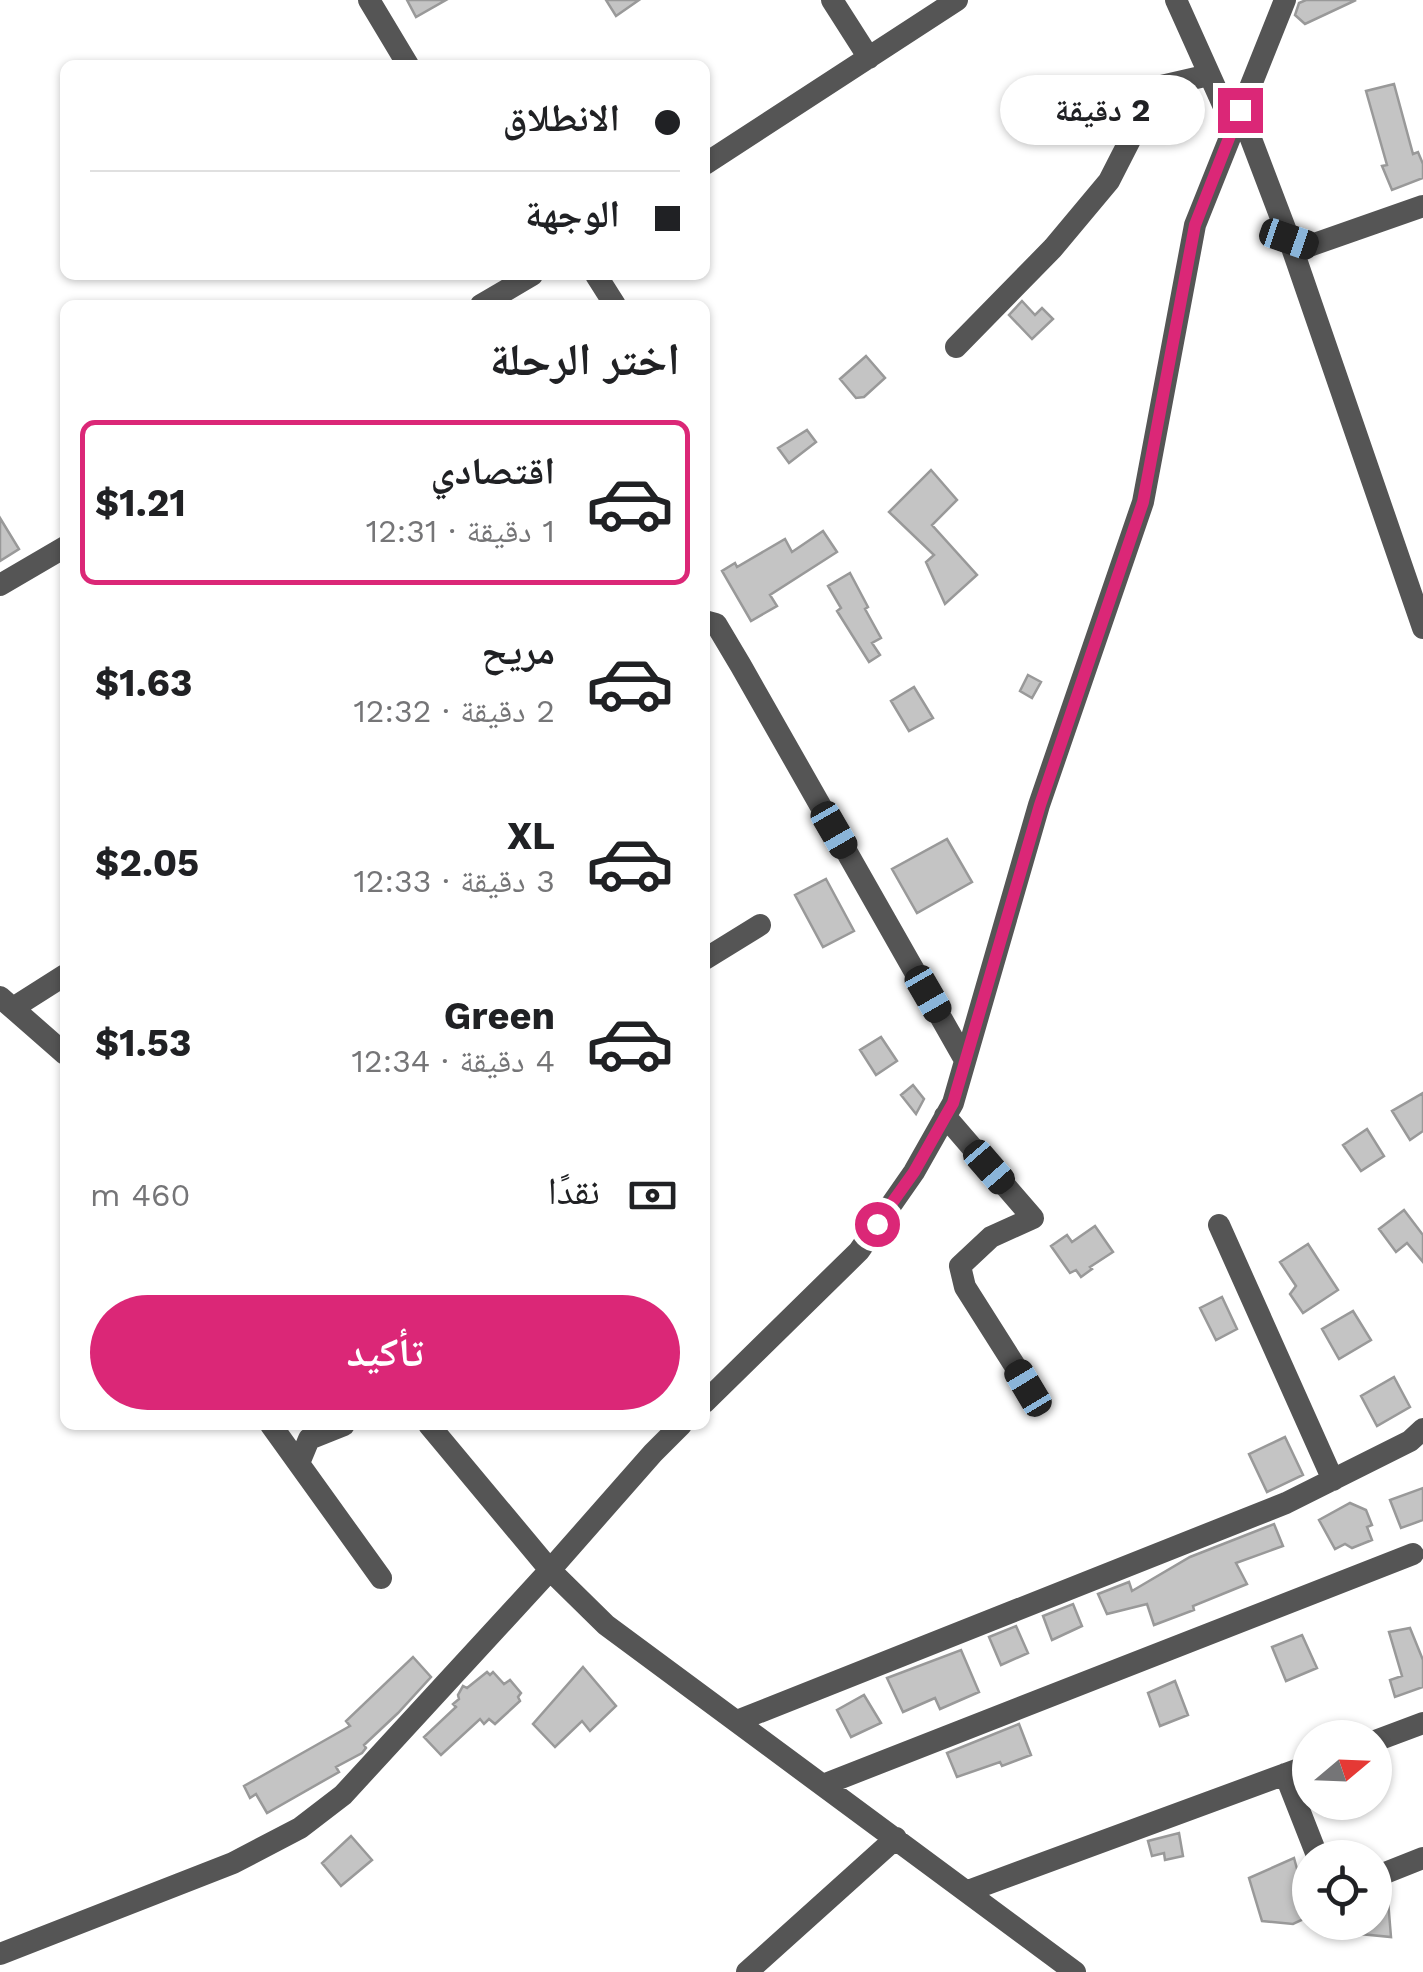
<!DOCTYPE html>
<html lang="ar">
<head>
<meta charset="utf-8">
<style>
  body { margin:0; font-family:"Work Sans","Noto Naskh Arabic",sans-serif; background:#f2f2f2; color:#202124; direction:rtl; height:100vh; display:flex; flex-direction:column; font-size:38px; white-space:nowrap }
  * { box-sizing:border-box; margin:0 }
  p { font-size:32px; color:#757577 }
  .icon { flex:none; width:55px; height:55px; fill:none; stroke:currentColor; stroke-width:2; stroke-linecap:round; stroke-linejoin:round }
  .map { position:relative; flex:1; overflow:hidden; direction:ltr }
  .side { position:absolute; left:60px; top:300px; width:650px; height:1130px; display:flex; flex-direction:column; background:#fff; border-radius:15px; box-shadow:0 2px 8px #0004; direction:rtl }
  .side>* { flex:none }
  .hud { position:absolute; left:60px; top:60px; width:650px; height:220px; border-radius:15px; box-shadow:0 2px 8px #0004; direction:rtl; display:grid; align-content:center; height:220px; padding:0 30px; background:#fff }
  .needle { width:65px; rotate:71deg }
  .buttons { position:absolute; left:1292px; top:1720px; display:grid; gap:20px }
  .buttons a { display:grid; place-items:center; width:100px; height:100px; border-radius:50%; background:#fff; box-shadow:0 2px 8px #0004; font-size:50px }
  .end { position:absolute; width:45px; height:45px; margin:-22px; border:12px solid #db2777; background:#fff; box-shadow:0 0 0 5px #fff }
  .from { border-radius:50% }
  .bubble { position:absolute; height:70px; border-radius:35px; background:#fff; box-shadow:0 2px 8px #0004; font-size:32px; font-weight:700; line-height:70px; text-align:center; direction:rtl }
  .car { position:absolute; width:30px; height:60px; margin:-30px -15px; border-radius:12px; box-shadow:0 0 8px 2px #0007; background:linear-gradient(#222 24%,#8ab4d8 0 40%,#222 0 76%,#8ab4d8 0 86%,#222 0) }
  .hud b { display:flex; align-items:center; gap:35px; height:95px; font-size:38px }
  .hud b+b { border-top:2px solid #e0e0e0 }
  .hud i { width:25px; height:25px; background:#202124 }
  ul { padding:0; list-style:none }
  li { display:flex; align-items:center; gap:30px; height:165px; margin:0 20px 15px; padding:0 10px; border:5px solid transparent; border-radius:15px }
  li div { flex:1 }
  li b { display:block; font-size:38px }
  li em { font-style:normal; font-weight:700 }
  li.active { border-color:#db2777 }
  li>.icon { width:90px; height:90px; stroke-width:1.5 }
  h2 { padding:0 30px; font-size:45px; line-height:120px }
  .pay { display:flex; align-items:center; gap:25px; height:110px; padding:0 30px; font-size:38px }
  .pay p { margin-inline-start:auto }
  .cta { display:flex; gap:20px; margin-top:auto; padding:20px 30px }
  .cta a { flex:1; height:115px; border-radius:60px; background:#db2777; color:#fff; font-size:40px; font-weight:700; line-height:115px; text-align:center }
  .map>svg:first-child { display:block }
</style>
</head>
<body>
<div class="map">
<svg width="1423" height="1972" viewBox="0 0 1423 1972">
  <rect width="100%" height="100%" fill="#fff"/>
  <path fill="#c4c4c4" stroke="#999" stroke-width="2.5" d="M 407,0 L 446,0 L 416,17 Z
    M 606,0 L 639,0 L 616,16 Z
    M 1306,0 L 1356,0 L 1305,24 L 1295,15 L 1299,3 Z
    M 1394,84 L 1413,154 L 1418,152 L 1423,164 L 1423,178 L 1392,190 L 1382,166 L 1387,165 L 1366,91 Z
    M 1022,301 L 1035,315 L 1042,308 L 1053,319 L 1032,339 L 1009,315 Z
    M 866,356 L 885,378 L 864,397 L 856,398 L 840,379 Z
    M 807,430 L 816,442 L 789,463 L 778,448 Z
    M 931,470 L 957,500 L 932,525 L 977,575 L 945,604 L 926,562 L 934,555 L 889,512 Z
    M 0,518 L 19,549 L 0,561 Z
    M 823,531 L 837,552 L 770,595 L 777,606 L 751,621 L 722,571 L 735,563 L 737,567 L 785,539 L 792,552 Z
    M 850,573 L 868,607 L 865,609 L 881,638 L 872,643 L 880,655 L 869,662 L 837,611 L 841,608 L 828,586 Z
    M 1028,675 L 1041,682 L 1032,698 L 1020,691 Z
    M 914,687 L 933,718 L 909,731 L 891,701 Z
    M 947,839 L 972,882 L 917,913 L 892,869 Z
    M 826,879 L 854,931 L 823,947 L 795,895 Z
    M 881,1037 L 897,1061 L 876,1075 L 860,1050 Z
    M 913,1085 L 924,1099 L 916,1114 L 901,1095 Z
    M 1423,1093 L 1423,1131 L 1410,1140 L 1392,1111 Z
    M 1367,1129 L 1384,1156 L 1361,1171 L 1343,1145 Z
    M 1404,1210 L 1423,1235 L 1423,1262 L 1407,1243 L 1396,1252 L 1379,1229 Z
    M 1095,1226 L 1113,1252 L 1090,1267 L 1092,1269 L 1081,1277 L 1076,1270 L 1070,1273 L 1051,1246 L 1067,1235 L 1072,1242 Z
    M 1308,1244 L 1338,1290 L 1303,1313 L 1290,1294 L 1296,1286 L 1280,1262 Z
    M 1222,1297 L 1237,1329 L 1216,1340 L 1200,1308 Z
    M 1353,1311 L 1371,1340 L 1339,1359 L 1322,1329 Z
    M 1394,1377 L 1410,1407 L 1377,1426 L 1361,1396 Z
    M 1285,1437 L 1303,1475 L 1267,1492 L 1249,1454 Z
    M 1423,1488 L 1423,1520 L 1401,1528 L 1390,1500 Z
    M 1350,1503 L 1366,1510 L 1372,1525 L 1367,1527 L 1372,1540 L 1352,1548 L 1345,1544 L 1335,1549 L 1319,1520 Z
    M 1274,1524 L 1283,1546 L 1236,1563 L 1247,1584 L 1193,1606 L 1194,1610 L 1154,1625 L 1147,1604 L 1107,1614 L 1098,1594 L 1129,1582 L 1132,1591 L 1190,1557 Z
    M 1073,1604 L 1082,1626 L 1052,1640 L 1043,1616 Z
    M 1016,1626 L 1028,1653 L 1001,1665 L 989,1637 Z
    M 1410,1628 L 1423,1660 L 1423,1687 L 1395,1697 L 1390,1680 L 1402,1676 L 1389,1632 Z
    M 1302,1635 L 1317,1668 L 1286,1681 L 1272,1647 Z
    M 961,1650 L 979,1692 L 940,1709 L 935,1698 L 903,1712 L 887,1678 Z
    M 413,1657 L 431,1677 L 398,1713 L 364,1745 L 366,1748 L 362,1753 L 336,1767 L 339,1772 L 267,1813 L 256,1794 L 250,1798 L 244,1786 L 350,1726 L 346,1721 Z
    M 583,1667 L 616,1706 L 590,1731 L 582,1721 L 555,1747 L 533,1724 Z
    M 487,1672 L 490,1675 L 493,1672 L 504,1684 L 510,1680 L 521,1693 L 518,1697 L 520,1701 L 495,1724 L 489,1719 L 484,1724 L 480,1719 L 441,1755 L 424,1737 L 456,1707 L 453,1704 L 459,1699 L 458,1695 L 463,1686 L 467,1688 Z
    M 1175,1681 L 1188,1715 L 1160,1726 L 1148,1693 Z
    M 864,1695 L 881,1723 L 851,1737 L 837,1710 Z
    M 1019,1724 L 1031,1755 L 1002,1766 L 1000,1762 L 957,1777 L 947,1753 Z
    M 1179,1833 L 1183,1856 L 1165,1860 L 1164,1853 L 1152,1856 L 1148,1841 Z
    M 351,1836 L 372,1860 L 341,1886 L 322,1863 Z
    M 1294,1858 L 1310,1916 L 1293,1924 L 1262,1921 L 1249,1878 Z
    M 1387,1888 L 1391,1937 L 1340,1932 L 1340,1922 L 1375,1922 L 1375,1892 Z"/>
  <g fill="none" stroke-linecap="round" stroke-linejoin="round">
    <path stroke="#555" stroke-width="22" d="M 369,0 L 408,65
      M 832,0 L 869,58
      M 1176,0 L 1233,127
      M 1240,110 L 1289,239 L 1309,246 L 1423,206
      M 705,164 L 957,0
      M 1289,239 L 1423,628
      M 596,275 L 615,305
      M 481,305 L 532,275
      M 956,347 L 1053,248 L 1109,181 L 1157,87 L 1209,75
      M 0,585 L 65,547
      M 705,621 L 716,624 L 741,666 L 965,1060
      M 705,959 L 760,925
      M 0,997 L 65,1054
      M 13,1008 L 65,975
      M 945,1116 L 1033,1218 L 991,1237 L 960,1266 L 965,1287 L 1029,1388
      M 1219,1225 L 1333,1480
      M 705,1402 L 859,1251 L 914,1172 L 953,1103 L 1039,805 L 1143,502 L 1195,225 L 1285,0
      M 271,1425 L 381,1578
      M 429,1425 L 550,1570 L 606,1625 L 1075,1972
      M 299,1463 L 309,1439 L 344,1425
      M 737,1721 L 1286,1503 L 1410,1441 L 1423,1429
      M 1375,1741 L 1423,1723
      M 1285,1774 L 1318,1858
      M 823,1785 L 1413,1554
      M 1375,1877 L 1423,1858
      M 968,1891 L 1310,1765
      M 0,1954 L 233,1863 L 300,1828 L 343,1795 L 550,1570 L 653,1453 L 681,1425
      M 747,1972 L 896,1838"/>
  </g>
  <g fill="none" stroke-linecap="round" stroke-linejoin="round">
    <path stroke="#db2777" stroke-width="12" d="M 877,1224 L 914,1172 L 953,1103 L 1040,805 L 1143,502 L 1195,225 L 1240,110"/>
  </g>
</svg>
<div class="buttons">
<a><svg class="needle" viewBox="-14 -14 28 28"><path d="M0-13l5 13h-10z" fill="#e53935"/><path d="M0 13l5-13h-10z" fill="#757577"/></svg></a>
<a><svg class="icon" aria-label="locate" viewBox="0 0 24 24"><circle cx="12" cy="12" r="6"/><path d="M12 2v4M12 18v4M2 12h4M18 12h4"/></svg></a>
</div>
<i class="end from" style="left:877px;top:1224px"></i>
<i class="end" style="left:1240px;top:110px"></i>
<div class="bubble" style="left:1000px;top:75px;width:205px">2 دقيقة</div>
<i class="car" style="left:1289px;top:239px;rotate:109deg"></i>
<i class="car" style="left:834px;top:830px;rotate:150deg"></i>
<i class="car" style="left:928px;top:994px;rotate:150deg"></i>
<i class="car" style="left:989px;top:1167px;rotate:139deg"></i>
<i class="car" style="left:1028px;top:1388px;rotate:329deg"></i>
<div class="hud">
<b><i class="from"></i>الانطلاق</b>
<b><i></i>الوجهة</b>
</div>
<section class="side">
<h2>اختر الرحلة</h2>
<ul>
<li class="active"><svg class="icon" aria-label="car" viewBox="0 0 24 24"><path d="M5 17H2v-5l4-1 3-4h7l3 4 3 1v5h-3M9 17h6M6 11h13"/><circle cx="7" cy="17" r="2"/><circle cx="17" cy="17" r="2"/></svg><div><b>اقتصادي</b><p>1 دقيقة · 12:31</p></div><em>$1.21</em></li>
<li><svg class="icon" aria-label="car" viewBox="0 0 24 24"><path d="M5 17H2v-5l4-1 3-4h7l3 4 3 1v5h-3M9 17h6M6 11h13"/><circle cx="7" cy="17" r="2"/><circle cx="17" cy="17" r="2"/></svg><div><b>مريح</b><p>2 دقيقة · 12:32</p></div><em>$1.63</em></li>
<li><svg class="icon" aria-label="car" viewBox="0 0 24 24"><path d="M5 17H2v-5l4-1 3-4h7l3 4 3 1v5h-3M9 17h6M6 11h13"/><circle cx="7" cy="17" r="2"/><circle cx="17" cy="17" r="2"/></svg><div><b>XL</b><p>3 دقيقة · 12:33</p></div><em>$2.05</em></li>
<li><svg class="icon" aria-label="car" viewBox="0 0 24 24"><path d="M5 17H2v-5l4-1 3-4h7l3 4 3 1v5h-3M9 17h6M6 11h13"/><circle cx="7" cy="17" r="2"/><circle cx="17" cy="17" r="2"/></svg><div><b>Green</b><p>4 دقيقة · 12:34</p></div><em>$1.53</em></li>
</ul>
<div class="pay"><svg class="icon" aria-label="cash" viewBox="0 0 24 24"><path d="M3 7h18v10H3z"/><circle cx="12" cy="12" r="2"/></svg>نقدًا<p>460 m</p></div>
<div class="cta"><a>تأكيد</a></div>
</section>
</div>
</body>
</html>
